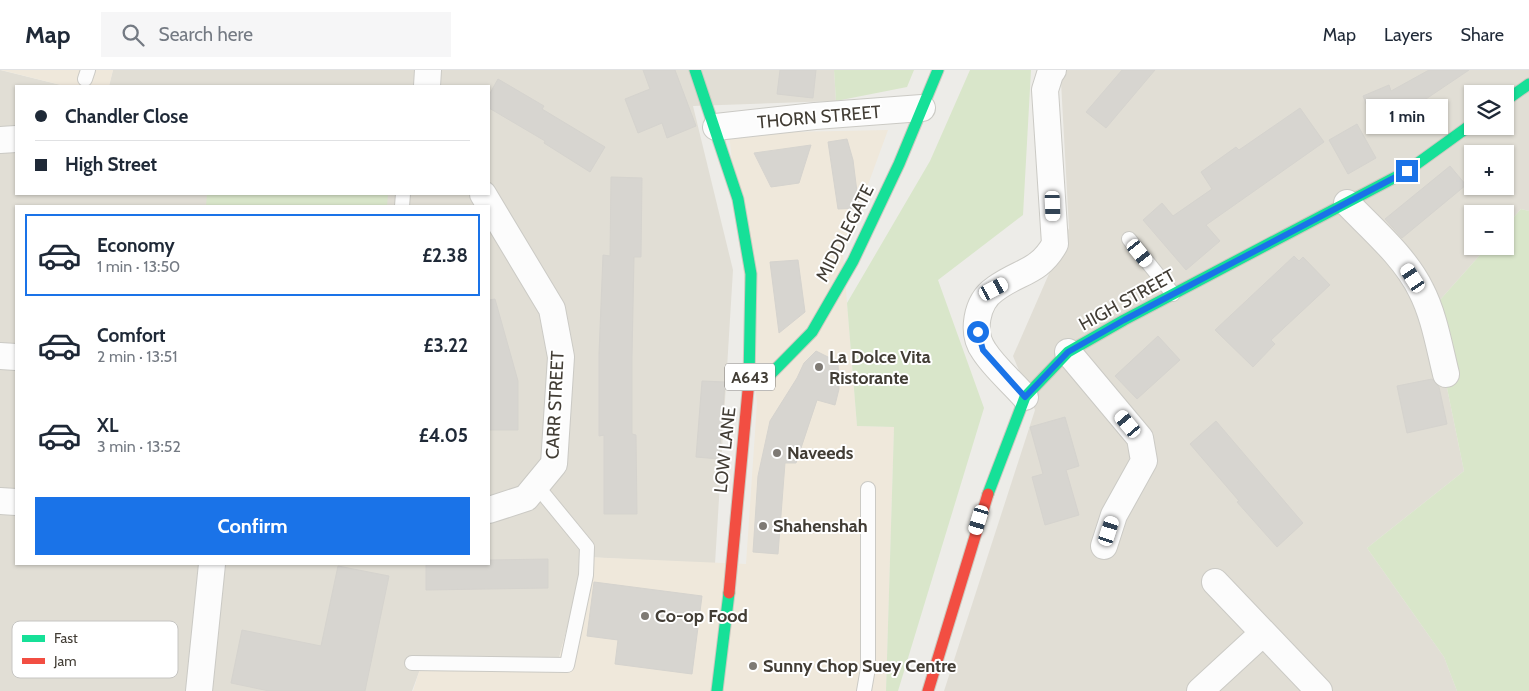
<!DOCTYPE html>
<html lang="en">
<head>
<meta charset="utf-8">
<style>
  body { margin:0; font-family:Cabin,sans-serif; background:#f6f6f7; color:#1f2937; height:100vh; display:flex; flex-direction:column; font-size:19px; white-space:nowrap }
  * { box-sizing:border-box; margin:0 }
  p { font-size:16px; color:#747a83 }
  .icon { flex:none; width:28px; height:28px; fill:none; stroke:currentColor; stroke-width:2; stroke-linecap:round; stroke-linejoin:round }
  .map { position:relative; flex:1; overflow:hidden }
  .panel { position:absolute; left:15px; top:135px; width:475px; height:360px; display:flex; flex-direction:column; background:#fff; border-radius:0px; box-shadow:0 1px 4px #0004 }
  .panel>* { flex:none }
  .guide { position:absolute; left:15px; top:15px; width:475px; height:110px; border-radius:0px; box-shadow:0 1px 4px #0004; display:grid; align-content:center; height:110px; padding:0 20px; background:#fff }
  .buttons { position:absolute; left:1464px; top:15px; display:grid; gap:10px }
  .buttons a { display:grid; place-items:center; width:50px; height:50px; border-radius:0px; background:#fff; box-shadow:0 1px 4px #0004; font-size:25px }
  .end { position:absolute; width:22px; height:22px; margin:-11px; border:6px solid #1a73e8; background:#fff; box-shadow:0 0 0 2px #fff }
  .from { border-radius:50% }
  .bubble { position:absolute; height:35px; border-radius:0px; background:#fff; box-shadow:0 1px 4px #0004; font-size:16px; font-weight:700; line-height:35px; text-align:center }
  .car { position:absolute; width:15px; height:30px; margin:-15px -8px; border-radius:6px; box-shadow:0 0 4px 1px #0007; background:linear-gradient(#fff 24%,#345 0 40%,#fff 0 76%,#345 0 86%,#fff 0) }
  .guide b { display:flex; align-items:center; gap:18px; height:48px; font-size:19px }
  .guide b+b { border-top:1px solid #e0e1e3 }
  .guide i { width:12px; height:12px; background:#1f2937 }
  ul { padding:9px 0 0; list-style:none }
  li { display:flex; align-items:center; gap:15px; height:82px; margin:0 10px 8px; padding:0 10px; border:2px solid transparent; border-radius:0px }
  li div { flex:1 }
  li b { display:block; font-size:19px }
  li em { font-style:normal; font-weight:700 }
  li.current { border-color:#1a73e8 }
  li>.icon { width:45px; height:45px; stroke-width:1.5 }
  .action { display:flex; gap:10px; margin-top:auto; padding:10px 20px }
  .action a { flex:1; height:58px; border-radius:0px; background:#1a73e8; color:#fff; font-size:20px; font-weight:700; line-height:58px; text-align:center }
  header { display:flex; align-items:center; gap:30px; box-sizing:border-box; height:70px; padding:0 25px; background:#fff; border-bottom:1px solid #e0e1e3 }
  header strong { font-size:24px }
  nav { display:flex; gap:28px; margin-inline-start:auto; font-size:18px }
  .search { width:350px; height:45px; background:#f6f6f7; display:flex; align-items:center; gap:12px; box-sizing:border-box; padding:0 18px; border-radius:0px; color:#747a83; font-size:19px }
  .map>svg:first-child { display:block }
</style>
</head>
<body>
<header>
<strong>Map</strong>
<div class="search"><svg class="icon" aria-label="search" viewBox="0 0 24 24"><circle cx="10" cy="10" r="6"/><path d="M15 15l6 6"/></svg>Search here</div>
<nav><a>Map</a><a>Layers</a><a>Share</a></nav>
</header>
<div class="map">
<svg width="1529" height="621" viewBox="0 0 1529 621">
  <rect width="100%" height="100%" fill="#edece8"/>
  <path fill="#e1ded5" fill-rule="evenodd" d="M 0,0 L 65,16 L 16,16 L 16,124 L 489,124 L 489,16 L 109,16 L 113,0 L 834,0 L 836,31 L 693,36 L 733,200 L 715,494 L 586,487 L 559,588 L 425,586 L 412,621 L 0,621 ZM 16,136 L 489,136 L 489,494 L 16,494 Z
    M 1051,0 L 1529,0 L 1529,141 L 1521,139 L 1505,157 L 1505,144 L 1472,144 L 1472,176 L 1488,176 L 1431,240 L 1464,401 L 1367,478 L 1444,587 L 1457,621 L 944,621 L 1035,340 L 1013,286 L 1069,158 L 1061,12 ZM 1472,24 L 1505,24 L 1505,56 L 1472,56 ZM 1472,84 L 1505,84 L 1505,116 L 1472,116 Z"/>
  <path fill="#efe8db" d="M 1,0 L 113,0 L 109,16 L 65,16 Z
    M 888,60 L 843,183 L 857,356 L 894,357 L 886,621 L 413,621 L 424,586 L 559,588 L 586,487 L 746,494 L 757,333 L 729,63 Z"/>
  <path fill="#d9e6ca" d="M 834,0 L 914,0 L 907,17 L 836,31 Z
    M 970,0 L 1031,0 L 1023,145 L 938,210 L 984,338 L 898,621 L 886,621 L 894,357 L 857,356 L 847,233 L 930,91 Z
    M 207,124 L 388,124 L 387,136 L 206,136 Z
    M 1521,139 L 1529,141 L 1529,621 L 1457,621 L 1444,587 L 1367,478 L 1464,401 L 1431,240 L 1488,176 L 1505,176 L 1505,157 Z"/>
  <path fill="#d7d5d0" stroke="#d5d3ce" d="M 643,0 L 675,0 L 696,56 L 667,68 L 662,53 L 638,63 L 625,29 L 650,19 Z
    M 780,0 L 816,0 L 813,28 L 777,24 Z
    M 1122,0 L 1155,0 L 1106,58 L 1086,42 Z
    M 1429,0 L 1469,0 L 1420,33 L 1374,53 L 1363,26 L 1389,15 L 1391,21 Z
    M 498,9 L 544,36 L 542,39 L 605,77 L 590,102 L 544,73 L 545,71 L 489,38 L 489,25 Z
    M 1300,38 L 1324,72 L 1206,155 L 1220,171 L 1186,200 L 1143,150 L 1162,133 L 1173,146 L 1212,119 L 1201,102 L 1236,77 L 1239,80 Z
    M 1357,54 L 1376,88 L 1348,104 L 1329,70 Z
    M 847,69 L 853,90 L 859,138 L 838,139 L 828,72 Z
    M 811,75 L 799,113 L 771,117 L 754,83 Z
    M 1450,96 L 1466,115 L 1402,168 L 1385,149 Z
    M 611,107 L 642,108 L 641,187 L 634,187 L 632,286 L 632,364 L 636,365 L 637,444 L 604,444 L 604,365 L 599,366 L 599,284 L 603,185 L 610,186 Z
    M 1294,186 L 1299,191 L 1303,187 L 1330,215 L 1271,270 L 1275,274 L 1253,297 L 1215,260 Z
    M 798,190 L 805,242 L 779,263 L 770,192 Z
    M 495,229 L 518,311 L 518,360 L 490,360 L 489,230 Z
    M 1158,266 L 1180,290 L 1137,329 L 1115,306 Z
    M 816,281 L 838,292 L 839,319 L 835,335 L 817,330 L 796,393 L 785,393 L 778,484 L 753,482 L 758,406 L 770,351 L 797,308 L 804,293 Z
    M 1432,309 L 1439,317 L 1447,354 L 1407,363 L 1397,316 Z
    M 702,311 L 725,312 L 719,389 L 696,387 Z
    M 1065,347 L 1079,396 L 1066,400 L 1079,445 L 1045,455 L 1032,407 L 1043,404 L 1030,357 Z
    M 1216,351 L 1303,453 L 1277,477 L 1237,432 L 1239,431 L 1190,374 Z
    M 548,489 L 548,518 L 426,520 L 426,494 L 489,494 L 489,490 Z
    M 338,496 L 389,506 L 365,621 L 269,621 L 231,613 L 242,560 L 321,576 Z
    M 594,512 L 702,526 L 692,604 L 615,594 L 618,570 L 587,566 Z"/>
  <g fill="none" stroke-linecap="round" stroke-linejoin="round">
    <g stroke="#cbcac5" stroke-width="16">
      <path id="lane" d="M 85,9 L 88,0
        M 402,136 L 403,124
        M 1129,169 L 1173,224
        M 412,593 L 567,595 L 586,505 L 587,477 L 537,416
        M 864,621 L 868,598 L 868,419"/>
    </g>
    <g stroke="#cbcac5" stroke-width="28">
      <path id="street" d="M 427,16 L 428,0
        M 716,57 L 815,46 L 922,38
        M 0,70 L 16,69
        M 483,124 L 552,239 L 561,287 L 554,394 L 526,428 L 489,440
        M 1347,133 C 1372,159 1405,187 1421,220 C 1434,245 1439,276 1446,304
        M 1068,282 L 1140,368 L 1144,391 L 1114,445 L 1104,476
        M 0,286 L 16,287
        M 1025,327 C 1012,312 995,298 984,281 C 971,263 976,232 995,219 C 1019,201 1039,203 1055,174 L 1045,20 L 1050,4 L 1053,0
        M 0,431 L 16,432
        M 1215,512 L 1319,621
        M 199,621 L 212,494
        M 1200,621 L 1263,563"/>
    </g>
    <g stroke="#ccc9bf" stroke-width="13">
      <path id="fast" d="M 695,0 L 738,129 L 751,204 L 749,310
        M 1505,31 L 1529,14
        M 749,313 L 764,311 L 812,262 L 853,191 L 899,94 L 938,0
        M 988,424 L 1025,327 L 1068,282 L 1124,250 L 1407,101 L 1472,54
        M 717,621 L 729,523"/>
    </g>
    <g stroke="#ccc9bf" stroke-width="13">
      <path id="jam" d="M 729,523 L 749,310
        M 928,621 L 988,424"/>
    </g>
    <use href="#lane" stroke="#fcfcfc" stroke-width="14"/>
    <use href="#street" stroke="#fcfcfc" stroke-width="26"/>
    <use href="#fast" stroke="#16e098" stroke-width="11"/>
    <use href="#jam" stroke="#f24e42" stroke-width="11"/>
  </g>
  <g fill="none" stroke-linecap="round" stroke-linejoin="round">
    <path stroke="#1a73e8" stroke-width="6" d="M 978,262 L 983,280 L 1025,327 L 1068,282 L 1124,250 L 1407,101"/>
  </g>
  <g fill="#7e7a74" stroke="#fff" stroke-width="2">
    <circle cx="819" cy="297" r="5"/>
    <circle cx="777" cy="383" r="5"/>
    <circle cx="763" cy="456" r="5"/>
    <circle cx="645" cy="546" r="5"/>
    <circle cx="753" cy="596" r="5"/>
  </g>
  <g text-anchor="middle" dominant-baseline="central" stroke-width="4" stroke-linejoin="round" paint-order="stroke">
    <rect fill="#fff" stroke="#7b7772" stroke-width="1" x="725" y="293.5" width="50" height="27" rx="4"/>
    <g font-size="16" font-weight="bold" fill="#423d35">
      <text x="750" y="307">A643</text>
    </g>
    <g font-size="18" fill="#423d35" stroke="#fff">
      <text transform="translate(819 47) rotate(-5)">THORN STREET</text>
      <text transform="translate(845 163) rotate(-63)">MIDDLEGATE</text>
      <text transform="translate(1127 230) rotate(-29)">HIGH STREET</text>
      <text transform="translate(555 335) rotate(-87)">CARR STREET</text>
      <text transform="translate(725 380) rotate(-84)">LOW LANE</text>
    </g>
    <g font-size="18" font-weight="bold" fill="#423d35" stroke="#fff" text-anchor="start">
      <text x="829" y="287">La Dolce Vita<tspan x="829" dy="21">Ristorante</tspan></text>
      <text x="787" y="383">Naveeds</text>
      <text x="773" y="456">Shahenshah</text>
      <text x="655" y="546">Co-op Food</text>
      <text x="763" y="596">Sunny Chop Suey Centre</text>
    </g>
  </g>
  <rect x="12" y="551" width="166" height="57" rx="8" fill="#fff" stroke="#c6c5c2" stroke-width="1"/>
  <rect x="22" y="565" width="23" height="7" fill="#16e098"/>
  <rect x="22" y="588" width="23" height="6" fill="#f24e42"/>
  <g font-size="14" fill="#423d35">
    <text x="54" y="573">Fast</text>
    <text x="54" y="596">Jam</text>
  </g>
</svg>
<div class="buttons">
<a><svg class="icon" aria-label="layers" viewBox="0 0 24 24"><path d="M12 4l9 5-9 5-9-5zM3 14l9 5 9-5"/></svg></a>
<a>+</a>
<a>−</a>
</div>
<i class="end from" style="left:978px;top:262px"></i>
<i class="end" style="left:1407px;top:101px"></i>
<div class="bubble" style="left:1366px;top:29px;width:82px">1 min</div>
<i class="car" style="left:1053px;top:136px;rotate:178deg"></i>
<i class="car" style="left:1140px;top:183px;rotate:141deg"></i>
<i class="car" style="left:1413px;top:208px;rotate:327deg"></i>
<i class="car" style="left:994px;top:219px;rotate:62deg"></i>
<i class="car" style="left:1128px;top:354px;rotate:320deg"></i>
<i class="car" style="left:979px;top:450px;rotate:197deg"></i>
<i class="car" style="left:1109px;top:461px;rotate:18deg"></i>
<div class="guide">
<b><i class="from"></i>Chandler Close</b>
<b><i></i>High Street</b>
</div>
<section class="panel">
<ul>
<li class="current"><svg class="icon" aria-label="car" viewBox="0 0 24 24"><path d="M5 17H2v-5l4-1 3-4h7l3 4 3 1v5h-3M9 17h6M6 11h13"/><circle cx="7" cy="17" r="2"/><circle cx="17" cy="17" r="2"/></svg><div><b>Economy</b><p>1 min · 13:50</p></div><em>£2.38</em></li>
<li><svg class="icon" aria-label="car" viewBox="0 0 24 24"><path d="M5 17H2v-5l4-1 3-4h7l3 4 3 1v5h-3M9 17h6M6 11h13"/><circle cx="7" cy="17" r="2"/><circle cx="17" cy="17" r="2"/></svg><div><b>Comfort</b><p>2 min · 13:51</p></div><em>£3.22</em></li>
<li><svg class="icon" aria-label="car" viewBox="0 0 24 24"><path d="M5 17H2v-5l4-1 3-4h7l3 4 3 1v5h-3M9 17h6M6 11h13"/><circle cx="7" cy="17" r="2"/><circle cx="17" cy="17" r="2"/></svg><div><b>XL</b><p>3 min · 13:52</p></div><em>£4.05</em></li>
</ul>
<div class="action"><a>Confirm</a></div>
</section>
</div>
</body>
</html>
